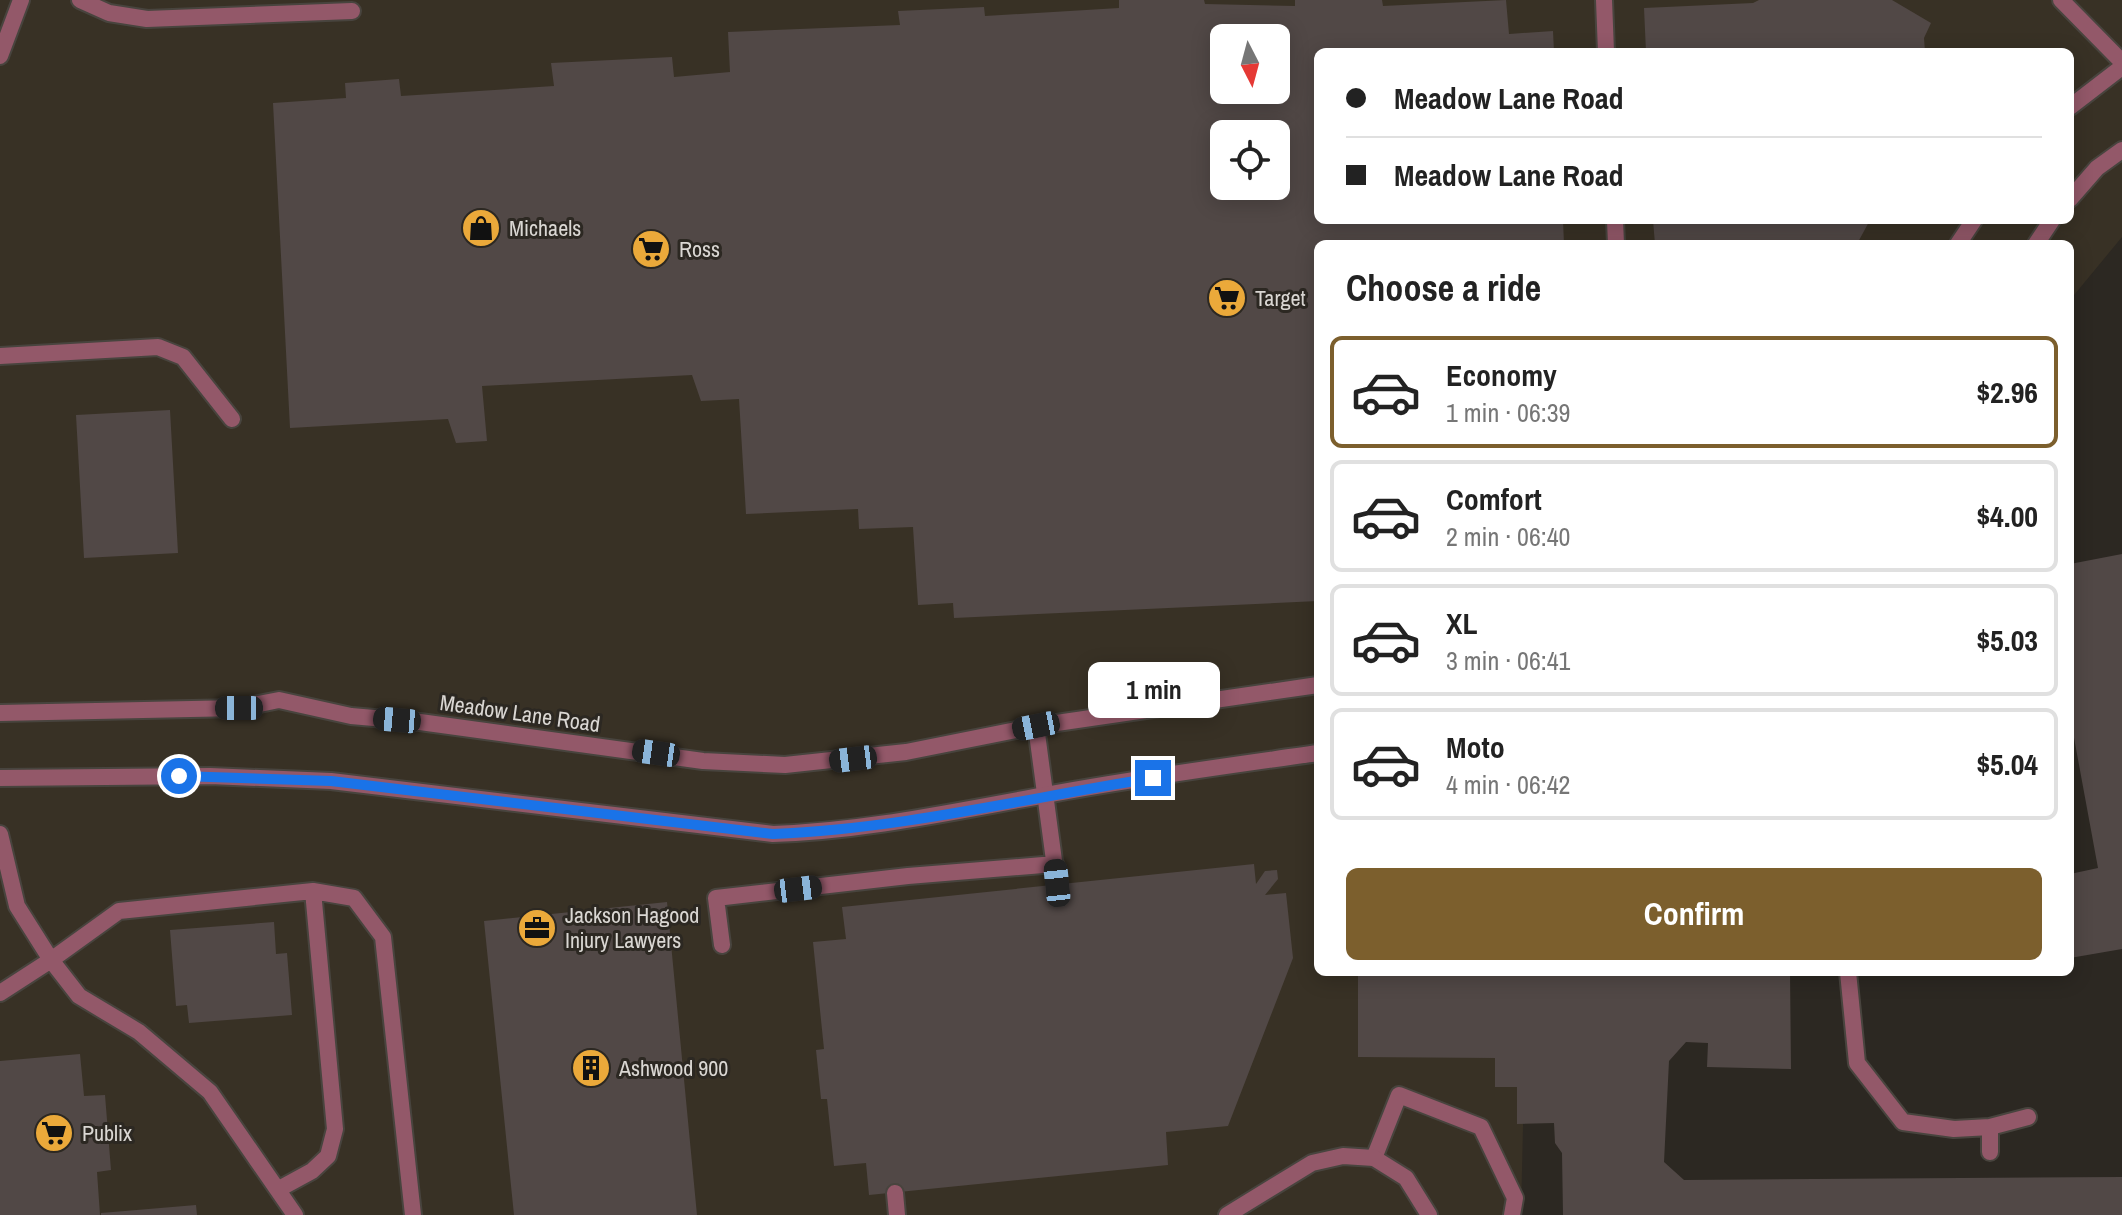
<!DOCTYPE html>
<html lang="en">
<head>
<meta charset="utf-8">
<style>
  body { margin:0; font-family:"Archivo Narrow",sans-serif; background:#f6f6f6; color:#222; height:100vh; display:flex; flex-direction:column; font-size:30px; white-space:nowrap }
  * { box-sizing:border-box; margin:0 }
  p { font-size:26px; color:#767676 }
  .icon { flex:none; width:44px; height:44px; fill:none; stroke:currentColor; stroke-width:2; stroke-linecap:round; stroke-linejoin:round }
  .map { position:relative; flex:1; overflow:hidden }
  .side { position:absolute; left:1314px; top:240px; width:760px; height:736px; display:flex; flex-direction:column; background:#fff; border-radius:12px; box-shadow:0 4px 20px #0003 }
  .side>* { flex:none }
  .hud { position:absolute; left:1314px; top:48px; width:760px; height:176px; border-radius:12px; box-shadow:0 4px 20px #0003; display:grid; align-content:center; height:176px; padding:0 32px; background:#fff }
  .needle { width:52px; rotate:174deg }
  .controls { position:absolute; left:1210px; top:24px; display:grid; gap:16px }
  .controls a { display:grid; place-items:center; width:80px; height:80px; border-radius:12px; background:#fff; box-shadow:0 4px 20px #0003; font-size:40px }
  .end { position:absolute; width:36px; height:36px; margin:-18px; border:10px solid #1a73e8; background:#fff; box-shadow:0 0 0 4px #fff }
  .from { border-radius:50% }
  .bubble { position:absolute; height:56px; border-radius:12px; background:#fff; box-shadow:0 4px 20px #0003; font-size:26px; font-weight:700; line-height:56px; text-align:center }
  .car { position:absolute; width:24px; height:48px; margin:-24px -12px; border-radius:10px; box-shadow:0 0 6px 2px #0007; background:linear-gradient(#222 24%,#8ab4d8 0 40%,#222 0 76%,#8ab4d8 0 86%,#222 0) }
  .hud b { display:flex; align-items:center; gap:28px; height:76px; font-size:30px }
  .hud b+b { border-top:2px solid #e0e0e0 }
  .hud i { width:20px; height:20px; background:#222 }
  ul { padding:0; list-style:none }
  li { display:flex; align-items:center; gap:24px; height:112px; margin:0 16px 12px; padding:0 16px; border:4px solid #e0e0e0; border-radius:12px }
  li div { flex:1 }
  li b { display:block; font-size:30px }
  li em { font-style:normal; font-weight:700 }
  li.on { border-color:#7c5f2d }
  li>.icon { width:72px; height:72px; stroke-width:1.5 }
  h2 { padding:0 32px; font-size:36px; line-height:96px }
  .cta { display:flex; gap:16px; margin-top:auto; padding:16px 32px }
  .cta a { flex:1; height:92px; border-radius:12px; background:#7c5f2d; color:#fff; font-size:32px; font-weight:700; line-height:92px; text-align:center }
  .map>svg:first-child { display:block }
</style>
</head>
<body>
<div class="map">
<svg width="2122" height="1215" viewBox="0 0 2122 1215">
  <rect width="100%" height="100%" fill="#2c2822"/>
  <path fill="#383125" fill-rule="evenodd" d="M 0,0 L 2122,0 L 2122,237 L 2070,300 L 2070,244 L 1318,244 L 1318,972 L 1627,972 L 1525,1037 L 1521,1215 L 0,1215 ZM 1224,38 L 1276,38 L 1276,90 L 1224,90 ZM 1318,52 L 2070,52 L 2070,220 L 1318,220 ZM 1224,134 L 1276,134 L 1276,186 L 1224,186 Z"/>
  <path fill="#514846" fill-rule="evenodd" d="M 1119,0 L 1204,0 L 1205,4 L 1295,6 L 1295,0 L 1382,0 L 1383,6 L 1506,0 L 1509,34 L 1553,31 L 1554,52 L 1318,52 L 1318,220 L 1563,220 L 1564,244 L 1318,244 L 1318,601 L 954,618 L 953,603 L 918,605 L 913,527 L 859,529 L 858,509 L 746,514 L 739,399 L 701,401 L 692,375 L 482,386 L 487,441 L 456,443 L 448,419 L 290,428 L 273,103 L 346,98 L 345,83 L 399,79 L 401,96 L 554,86 L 551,63 L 672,57 L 674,77 L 730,72 L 728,32 L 900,25 L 898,11 L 984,7 L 985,16 L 1119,8 ZM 1224,38 L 1276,38 L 1276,90 L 1224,90 ZM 1224,134 L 1276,134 L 1276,186 L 1224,186 Z
    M 1759,0 L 1892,0 L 1931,23 L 1924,38 L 1925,52 L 1646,52 L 1644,8 L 1753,3 Z
    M 1653,220 L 1870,220 L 1857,244 L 1655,244 Z
    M 170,410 L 178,553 L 84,558 L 76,415 Z
    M 2122,554 L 2122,949 L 2070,958 L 2070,874 L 2098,868 L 2070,716 L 2070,564 Z
    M 1254,864 L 1256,884 L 1265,871 L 1277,870 L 1278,879 L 1265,895 L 1286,893 L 1293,958 L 1228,1126 L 1166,1132 L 1168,1165 L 869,1195 L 866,1163 L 834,1166 L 827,1099 L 821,1099 L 816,1050 L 824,1049 L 813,942 L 846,939 L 842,907 Z
    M 667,902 L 697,1215 L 514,1215 L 484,921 Z
    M 274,922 L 276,954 L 287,953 L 292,1015 L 189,1023 L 187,1005 L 176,1006 L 170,930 Z
    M 1358,972 L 1790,972 L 1791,1069 L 1707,1067 L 1708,1043 L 1686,1042 L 1669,1061 L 1664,1162 L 1684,1180 L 2122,1177 L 2122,1215 L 1563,1215 L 1562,1153 L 1555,1143 L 1554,1123 L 1517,1124 L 1517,1087 L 1495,1087 L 1495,1058 L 1358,1057 Z
    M 80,1054 L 84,1096 L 105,1095 L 111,1170 L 97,1172 L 100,1215 L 0,1215 L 0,1061 Z
    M 196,1205 L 197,1215 L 101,1215 L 101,1213 Z"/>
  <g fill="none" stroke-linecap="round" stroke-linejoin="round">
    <g stroke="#48443e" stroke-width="20">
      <path id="service" d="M 80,0 L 109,13 L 147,19 L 352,11
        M 1604,0 L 1606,52
        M 1615,220 L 1616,244
        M 0,356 L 158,347 L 183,357 L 232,419
        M 1036,726 L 1057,883
        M 0,834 L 17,906 L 51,960 L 79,996 L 139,1032 L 210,1092 L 295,1215
        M 722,945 L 716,898 L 908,876 L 1055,864
        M 1848,972 L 1857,1063 L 1903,1122 L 1954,1129 L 1990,1127
        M 0,993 L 51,960 L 119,911 L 313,891 L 354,898 L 383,937 L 413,1215
        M 1990,1152 L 1990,1127 L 2028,1117
        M 1374,1158 L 1399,1095 L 1481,1127 L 1515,1198 L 1512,1215
        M 279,1189 L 312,1171 L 328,1156 L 335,1129 L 313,891
        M 895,1193 L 897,1215"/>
    </g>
    <g stroke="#48443e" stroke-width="20">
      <path id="minor" d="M 2061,0 L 2122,62
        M 1227,1215 L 1312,1163 L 1343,1156 L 1374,1158 L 1406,1178 L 1429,1215"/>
    </g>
    <g stroke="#48443e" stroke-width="20">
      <path id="tertiary" d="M 0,56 L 21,0
        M 2070,107 L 2122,67
        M 2070,199 L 2097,168 L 2122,150
        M 1958,244 L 1974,220
        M 2036,244 L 2052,220
        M 0,713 L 239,708 L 279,700 L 351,716 L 420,722 L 703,761 L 785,765 L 906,752 L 1036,726 L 1318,685
        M 0,778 L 210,776 L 331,781 L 773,834 C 866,831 955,811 1046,795 C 1136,778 1227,766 1318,753"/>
    </g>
    <use href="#service" stroke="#935869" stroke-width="16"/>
    <use href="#minor" stroke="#935869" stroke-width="16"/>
    <use href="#tertiary" stroke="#935869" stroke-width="16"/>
  </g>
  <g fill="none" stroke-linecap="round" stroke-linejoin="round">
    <path stroke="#1a73e8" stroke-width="10" d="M 179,776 L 331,781 L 773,834 C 901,829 1027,798 1153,778"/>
  </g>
  <defs>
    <g id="shop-disc" transform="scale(2)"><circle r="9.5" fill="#eba93a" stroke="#2c2822"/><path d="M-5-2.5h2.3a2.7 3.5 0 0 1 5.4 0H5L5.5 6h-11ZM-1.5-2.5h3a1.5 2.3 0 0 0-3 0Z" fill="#111"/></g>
    <g id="supermarket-disc" transform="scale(2)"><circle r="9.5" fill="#eba93a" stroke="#2c2822"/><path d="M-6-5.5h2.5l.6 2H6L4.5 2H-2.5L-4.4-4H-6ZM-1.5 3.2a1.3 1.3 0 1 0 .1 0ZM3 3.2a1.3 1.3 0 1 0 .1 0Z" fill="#111"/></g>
    <g id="office-disc" transform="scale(2)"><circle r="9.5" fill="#eba93a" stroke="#2c2822"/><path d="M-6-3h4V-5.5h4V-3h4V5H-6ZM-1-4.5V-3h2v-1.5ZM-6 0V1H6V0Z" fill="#111"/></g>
    <g id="building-disc" transform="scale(2)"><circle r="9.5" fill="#eba93a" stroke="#2c2822"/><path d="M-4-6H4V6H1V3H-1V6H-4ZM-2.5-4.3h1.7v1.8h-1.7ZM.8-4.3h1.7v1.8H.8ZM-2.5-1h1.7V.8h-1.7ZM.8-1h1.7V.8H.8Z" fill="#111"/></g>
  </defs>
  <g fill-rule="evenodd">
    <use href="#shop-disc" x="481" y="228"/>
    <use href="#supermarket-disc" x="651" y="249"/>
    <use href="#supermarket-disc" x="1227" y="298"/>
    <use href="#office-disc" x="537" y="928"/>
    <use href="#building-disc" x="591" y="1068"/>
    <use href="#supermarket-disc" x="54" y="1133"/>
  </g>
  <g text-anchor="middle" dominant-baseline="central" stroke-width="6" stroke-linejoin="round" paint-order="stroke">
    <g font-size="22" fill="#dad7d3" stroke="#2c2822" text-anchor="start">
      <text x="509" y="228">Michaels</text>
      <text x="679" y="249">Ross</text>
      <text x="1255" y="298">Target</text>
      <text x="565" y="915">Jackson Hagood<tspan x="565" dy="25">Injury Lawyers</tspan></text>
      <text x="619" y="1068">Ashwood 900</text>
      <text x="82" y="1133">Publix</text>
    </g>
    <g font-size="22" fill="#dad7d3" stroke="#2c2822">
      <text transform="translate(520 713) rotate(8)">Meadow Lane Road</text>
    </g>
  </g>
</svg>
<div class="controls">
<a><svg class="needle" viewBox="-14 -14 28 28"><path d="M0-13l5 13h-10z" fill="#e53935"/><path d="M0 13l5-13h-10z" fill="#767676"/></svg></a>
<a><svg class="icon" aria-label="locate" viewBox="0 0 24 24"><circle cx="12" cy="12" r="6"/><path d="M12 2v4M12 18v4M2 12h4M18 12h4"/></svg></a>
</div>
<i class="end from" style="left:179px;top:776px"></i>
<i class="end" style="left:1153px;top:778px"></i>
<div class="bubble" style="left:1088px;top:662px;width:132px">1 min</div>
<i class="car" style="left:239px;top:708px;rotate:270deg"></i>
<i class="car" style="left:397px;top:720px;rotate:275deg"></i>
<i class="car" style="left:1036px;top:726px;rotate:259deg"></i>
<i class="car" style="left:656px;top:753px;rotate:278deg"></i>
<i class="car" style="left:853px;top:759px;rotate:263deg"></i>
<i class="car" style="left:1057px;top:883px;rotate:354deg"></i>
<i class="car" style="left:798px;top:889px;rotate:83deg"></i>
<div class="hud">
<b><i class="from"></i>Meadow Lane Road</b>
<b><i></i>Meadow Lane Road</b>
</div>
<section class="side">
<h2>Choose a ride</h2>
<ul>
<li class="on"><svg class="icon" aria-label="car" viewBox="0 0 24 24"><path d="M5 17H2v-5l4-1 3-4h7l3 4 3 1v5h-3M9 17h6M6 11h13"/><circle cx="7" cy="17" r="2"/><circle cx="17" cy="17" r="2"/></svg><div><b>Economy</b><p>1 min · 06:39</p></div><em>$2.96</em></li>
<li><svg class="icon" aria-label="car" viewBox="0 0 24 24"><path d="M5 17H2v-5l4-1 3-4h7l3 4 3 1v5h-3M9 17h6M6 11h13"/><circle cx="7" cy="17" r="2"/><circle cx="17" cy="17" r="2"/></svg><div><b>Comfort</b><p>2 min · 06:40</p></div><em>$4.00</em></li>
<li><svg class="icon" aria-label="car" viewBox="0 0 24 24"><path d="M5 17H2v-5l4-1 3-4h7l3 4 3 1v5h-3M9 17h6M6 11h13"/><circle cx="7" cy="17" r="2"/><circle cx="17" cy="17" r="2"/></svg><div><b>XL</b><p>3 min · 06:41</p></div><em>$5.03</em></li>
<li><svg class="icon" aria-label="car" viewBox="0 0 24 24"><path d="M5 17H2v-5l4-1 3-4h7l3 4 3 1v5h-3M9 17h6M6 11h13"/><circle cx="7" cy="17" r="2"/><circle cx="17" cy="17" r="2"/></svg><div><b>Moto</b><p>4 min · 06:42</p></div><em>$5.04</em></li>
</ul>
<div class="cta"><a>Confirm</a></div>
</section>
</div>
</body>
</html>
